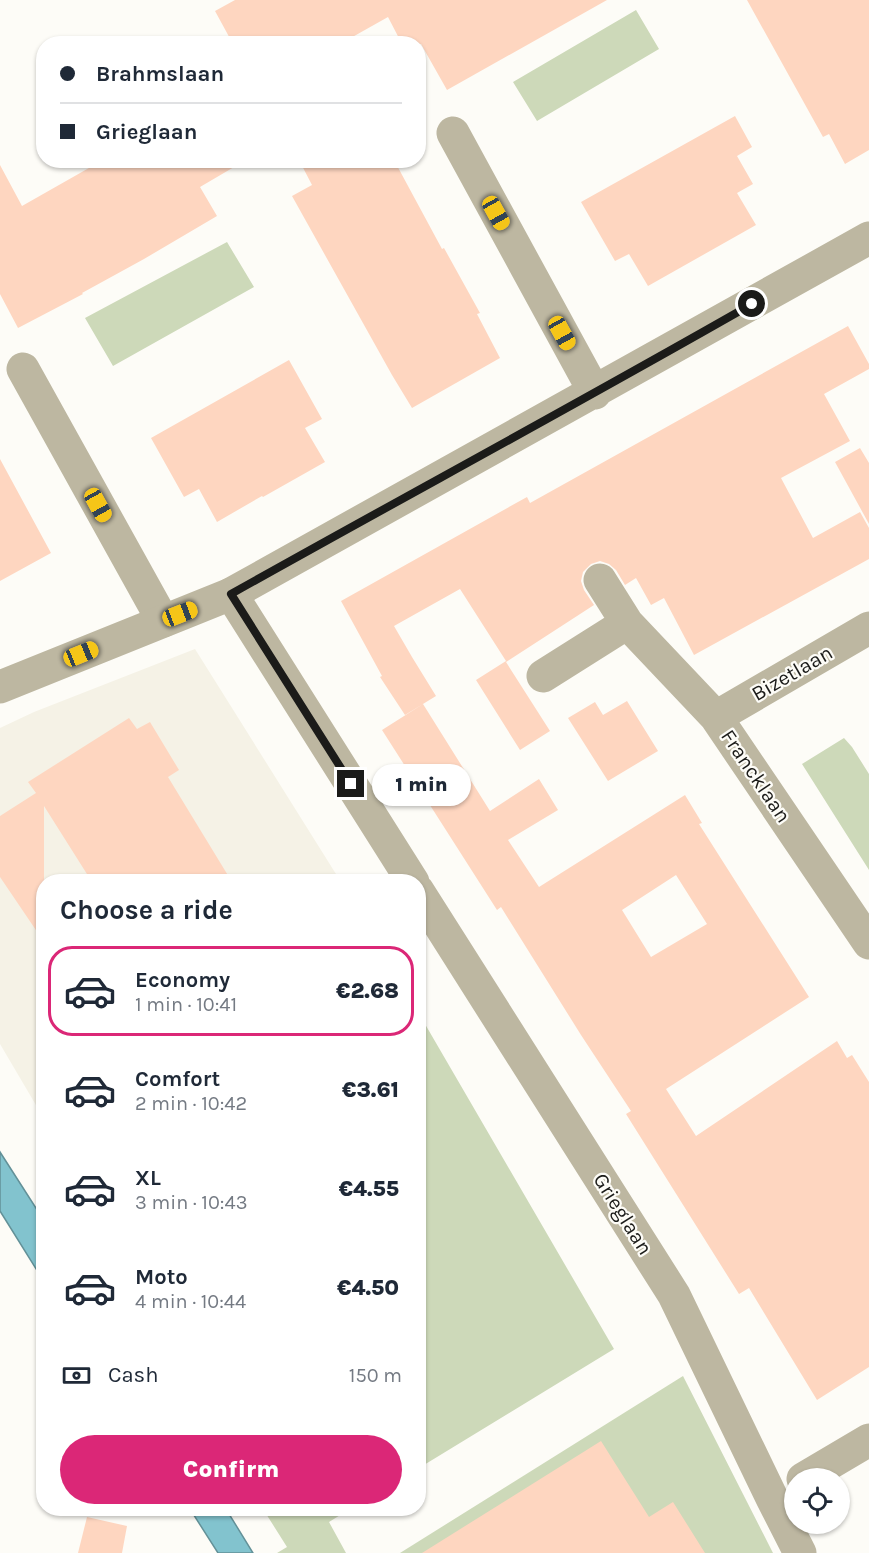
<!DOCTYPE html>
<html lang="en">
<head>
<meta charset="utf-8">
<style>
  body { margin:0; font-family:Karla,sans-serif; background:#f6f6f7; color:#1f2937; height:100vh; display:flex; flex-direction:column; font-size:22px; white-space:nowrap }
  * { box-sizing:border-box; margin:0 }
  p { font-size:20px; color:#747a83 }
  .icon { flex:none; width:33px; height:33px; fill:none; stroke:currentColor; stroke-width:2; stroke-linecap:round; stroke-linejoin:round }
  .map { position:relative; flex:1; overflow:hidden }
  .panel { position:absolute; left:36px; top:874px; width:390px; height:642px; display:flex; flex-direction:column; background:#fff; border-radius:24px; box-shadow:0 2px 4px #0004 }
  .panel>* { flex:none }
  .banner { position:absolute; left:36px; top:36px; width:390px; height:132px; border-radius:24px; box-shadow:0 2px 4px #0004; display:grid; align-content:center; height:132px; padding:0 24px; background:#fff }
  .fabs { position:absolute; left:784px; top:1468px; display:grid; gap:12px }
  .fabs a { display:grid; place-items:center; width:66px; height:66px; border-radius:50%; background:#fff; box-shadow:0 2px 4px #0004; font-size:30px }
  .end { position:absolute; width:27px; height:27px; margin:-14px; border:8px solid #1b1b19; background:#fff; box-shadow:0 0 0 3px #fff }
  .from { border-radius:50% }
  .bubble { position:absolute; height:42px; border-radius:21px; background:#fff; box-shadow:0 2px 4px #0004; font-size:20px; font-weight:800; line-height:42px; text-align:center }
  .car { position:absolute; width:18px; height:36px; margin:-18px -9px; border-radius:8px; box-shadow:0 0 4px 2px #0007; background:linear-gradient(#f5c518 24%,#345 0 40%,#f5c518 0 76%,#345 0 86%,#f5c518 0) }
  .banner b { display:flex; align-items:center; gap:21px; height:57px; font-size:22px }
  .banner b+b { border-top:2px solid #e0e1e3 }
  .banner i { width:15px; height:15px; background:#1f2937 }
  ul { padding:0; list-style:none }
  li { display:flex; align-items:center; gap:18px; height:90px; margin:0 12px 9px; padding:0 12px; border:3px solid transparent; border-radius:24px }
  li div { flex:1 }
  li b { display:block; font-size:22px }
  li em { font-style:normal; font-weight:800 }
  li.current { border-color:#db2777 }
  li>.icon { width:54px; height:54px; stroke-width:1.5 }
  h2 { padding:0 24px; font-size:27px; line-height:72px }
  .pay { display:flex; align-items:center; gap:15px; height:66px; padding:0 24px; font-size:22px }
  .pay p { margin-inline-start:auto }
  .cta { display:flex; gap:12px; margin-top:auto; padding:12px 24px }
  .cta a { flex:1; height:69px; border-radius:36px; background:#db2777; color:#fff; font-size:24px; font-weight:800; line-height:69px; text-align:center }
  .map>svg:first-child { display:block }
</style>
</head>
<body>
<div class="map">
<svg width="869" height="1553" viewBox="0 0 869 1553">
  <rect width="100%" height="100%" fill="#fdfcf7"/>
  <path fill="#f5f2e6" d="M 195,649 L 341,882 L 44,882 L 43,1117 L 0,1044 L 0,728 L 34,712 Z"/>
  <path fill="#cdd9b9" d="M 636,10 L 659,49 L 537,121 L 513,82 Z
    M 227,242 L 254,287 L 113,366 L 85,318 Z
    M 844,738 L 852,747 L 869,774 L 869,870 L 802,764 Z
    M 418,1012 L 614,1349 L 419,1468 L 418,1468 Z
    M 683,1376 L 773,1553 L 400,1553 Z
    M 263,1509 L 350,1509 L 329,1522 L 346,1553 L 277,1553 L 287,1547 Z"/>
  <path fill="#82c3ce" stroke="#639198" stroke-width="1.5" d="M 0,1152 L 43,1219 L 43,1280 L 0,1211 Z
    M 190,1509 L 226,1509 L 253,1553 L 218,1553 Z"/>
  <path fill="#fed6c0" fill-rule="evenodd" d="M 235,0 L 607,0 L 447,90 L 421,44 L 402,44 L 388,17 L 340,44 L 233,44 L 215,11 Z
    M 747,0 L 869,0 L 869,150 L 845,164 L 829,134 L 823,137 Z
    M 735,116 L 752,147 L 737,156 L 753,184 L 737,193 L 756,225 L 648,286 L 629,254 L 615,261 L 581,202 Z
    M 103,160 L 246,160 L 200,187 L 217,216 L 144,259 L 82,293 L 83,294 L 18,328 L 0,294 L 0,165 L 22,206 Z
    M 299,160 L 394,160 L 442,249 L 444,248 L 480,313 L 477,314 L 500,358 L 412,408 L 392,375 L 292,196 L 312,185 Z
    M 848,326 L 869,364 L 869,369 L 824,394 L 850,441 L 781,478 L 813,538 L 860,512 L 869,528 L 869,559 L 694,655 L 664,598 L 651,605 L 636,578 L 625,585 L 616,570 L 609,564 L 600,561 L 591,564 L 583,572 L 581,581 L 584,590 L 594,605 L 506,662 L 550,731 L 520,750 L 476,680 L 506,661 L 460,589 L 394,626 L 412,657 L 436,696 L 405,715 L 380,677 L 382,676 L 341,601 L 527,497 L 530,503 Z
    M 289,360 L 322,419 L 305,428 L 325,462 L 263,497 L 262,496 L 217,522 L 199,489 L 184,497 L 151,438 Z
    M 860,448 L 869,463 L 869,524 L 835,462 Z
    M 0,459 L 51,553 L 0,581 Z
    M 627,701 L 658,751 L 608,781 L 568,718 L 595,702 L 603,715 Z
    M 423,704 L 490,811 L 539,779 L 558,810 L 508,840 L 539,887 L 685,795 L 702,823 L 699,824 L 809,997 L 666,1089 L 696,1136 L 837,1041 L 847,1058 L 852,1055 L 869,1082 L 869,1367 L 817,1400 L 749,1288 L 739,1294 L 626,1114 L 631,1111 L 581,1035 L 501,907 L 497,910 L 382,730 ZM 676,875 L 707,924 L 651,957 L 622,910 Z
    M 129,718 L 137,729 L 150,722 L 179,770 L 168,777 L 232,882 L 92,882 L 44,806 L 44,942 L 0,877 L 0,816 L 36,793 L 28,782 Z
    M 601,1441 L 649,1517 L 673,1502 L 705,1553 L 422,1553 Z
    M 87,1517 L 127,1526 L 122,1553 L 78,1553 Z"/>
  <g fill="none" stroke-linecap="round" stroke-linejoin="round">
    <path stroke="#bdb7a1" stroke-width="33" d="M 453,133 L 595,393
      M 23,369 L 163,621
      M 600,580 L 627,623 L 716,717 L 869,943
      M 231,594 C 444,476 657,358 869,238
      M 543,676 L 627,623
      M 716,717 L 869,628
      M 803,1479 L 869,1440"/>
    <path stroke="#bdb7a1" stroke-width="33" d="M 0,687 L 231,594 L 413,882
      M 418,891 L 674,1295 L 772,1498 L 800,1553"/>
  </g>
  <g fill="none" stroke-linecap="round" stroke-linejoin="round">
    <path stroke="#1b1b19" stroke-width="8" d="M 351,784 L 231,594 C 404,497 579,403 752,304"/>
  </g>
  <g text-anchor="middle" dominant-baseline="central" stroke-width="4.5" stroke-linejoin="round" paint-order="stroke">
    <g font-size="21" fill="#1b1b19" stroke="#fdfcf7">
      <text transform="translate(792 673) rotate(-30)">Bizetlaan</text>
      <text transform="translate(756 776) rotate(56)">Francklaan</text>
      <text transform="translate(623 1214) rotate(58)">Grieglaan</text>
    </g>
  </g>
</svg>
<div class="fabs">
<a><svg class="icon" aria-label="locate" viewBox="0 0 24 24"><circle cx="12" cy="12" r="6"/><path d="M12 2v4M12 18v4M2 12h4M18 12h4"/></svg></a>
</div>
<i class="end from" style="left:752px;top:304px"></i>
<i class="end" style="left:351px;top:784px"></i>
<div class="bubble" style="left:372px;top:764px;width:99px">1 min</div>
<i class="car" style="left:496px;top:213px;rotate:151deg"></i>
<i class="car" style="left:562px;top:333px;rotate:151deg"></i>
<i class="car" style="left:98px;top:505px;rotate:151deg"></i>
<i class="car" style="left:180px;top:614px;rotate:69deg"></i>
<i class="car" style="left:81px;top:654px;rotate:68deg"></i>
<div class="banner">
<b><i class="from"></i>Brahmslaan</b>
<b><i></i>Grieglaan</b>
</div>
<section class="panel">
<h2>Choose a ride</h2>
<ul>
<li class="current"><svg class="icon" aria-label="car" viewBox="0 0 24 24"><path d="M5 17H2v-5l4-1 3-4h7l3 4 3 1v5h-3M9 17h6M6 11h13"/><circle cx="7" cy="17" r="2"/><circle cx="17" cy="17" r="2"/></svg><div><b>Economy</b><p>1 min · 10:41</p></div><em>€2.68</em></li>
<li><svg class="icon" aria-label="car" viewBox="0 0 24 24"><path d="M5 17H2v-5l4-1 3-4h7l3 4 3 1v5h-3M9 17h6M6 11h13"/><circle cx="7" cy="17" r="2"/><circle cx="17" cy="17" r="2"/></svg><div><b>Comfort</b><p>2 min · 10:42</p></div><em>€3.61</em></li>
<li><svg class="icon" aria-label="car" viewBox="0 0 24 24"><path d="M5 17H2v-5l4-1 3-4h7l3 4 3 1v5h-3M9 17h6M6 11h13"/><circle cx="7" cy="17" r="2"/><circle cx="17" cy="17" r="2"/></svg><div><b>XL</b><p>3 min · 10:43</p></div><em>€4.55</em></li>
<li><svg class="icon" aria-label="car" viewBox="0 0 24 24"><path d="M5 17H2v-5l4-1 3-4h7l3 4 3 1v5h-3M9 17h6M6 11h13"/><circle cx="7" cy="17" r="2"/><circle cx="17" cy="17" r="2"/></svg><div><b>Moto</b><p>4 min · 10:44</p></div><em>€4.50</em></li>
</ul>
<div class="pay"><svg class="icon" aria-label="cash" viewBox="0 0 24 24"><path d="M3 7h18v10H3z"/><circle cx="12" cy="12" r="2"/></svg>Cash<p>150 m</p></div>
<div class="cta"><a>Confirm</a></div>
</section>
</div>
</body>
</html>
